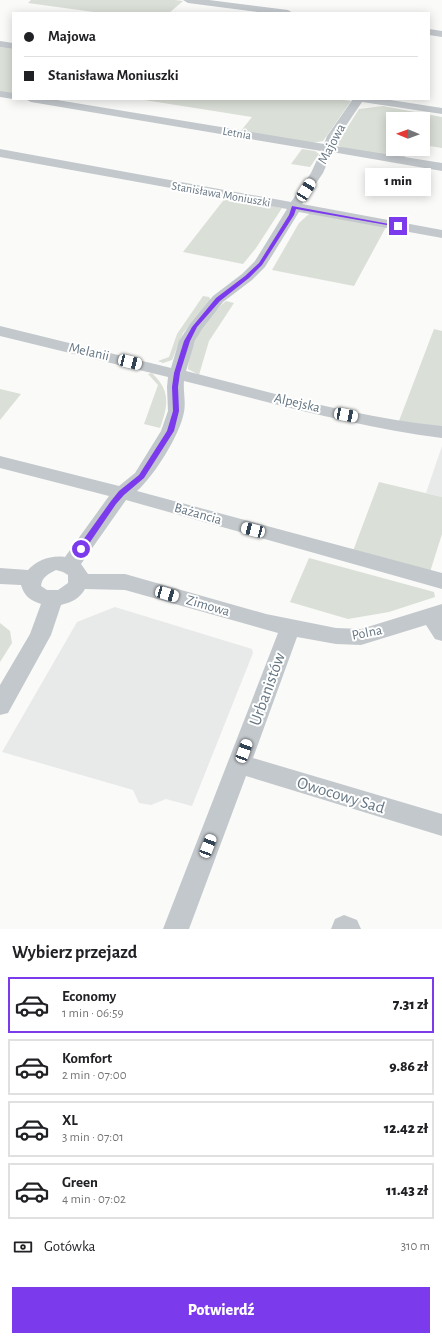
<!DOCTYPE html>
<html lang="pl">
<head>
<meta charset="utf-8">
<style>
  body { margin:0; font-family:"Alegreya Sans",sans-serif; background:#f2f2f2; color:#202124; height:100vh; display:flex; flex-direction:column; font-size:15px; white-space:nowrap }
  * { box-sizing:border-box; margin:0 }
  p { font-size:13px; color:#757577 }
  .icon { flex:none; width:22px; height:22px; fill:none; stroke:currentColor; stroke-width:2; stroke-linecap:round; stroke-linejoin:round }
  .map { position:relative; height:929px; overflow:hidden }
  .sheet { display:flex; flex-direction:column; background:#fff; flex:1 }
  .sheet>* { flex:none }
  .banner { position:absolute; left:12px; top:12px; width:418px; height:88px; border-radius:0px; box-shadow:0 2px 10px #0003; display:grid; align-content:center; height:88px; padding:0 12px; background:#fff }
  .needle { width:26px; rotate:271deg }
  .buttons { position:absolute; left:386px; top:112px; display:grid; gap:8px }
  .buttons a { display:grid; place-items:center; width:44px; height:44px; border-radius:0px; background:#fff; box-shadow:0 2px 10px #0003; font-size:20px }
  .end { position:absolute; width:18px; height:18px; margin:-9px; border:5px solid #7c3aed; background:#fff; box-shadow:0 0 0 2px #fff }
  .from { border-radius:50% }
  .bubble { position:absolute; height:28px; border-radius:0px; background:#fff; box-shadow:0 2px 10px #0003; font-size:13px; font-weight:800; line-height:28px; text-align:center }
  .car { position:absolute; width:12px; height:24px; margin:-12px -6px; border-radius:5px; box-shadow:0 0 3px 1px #0007; background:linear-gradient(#fff 24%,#345 0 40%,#fff 0 76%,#345 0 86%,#fff 0) }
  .banner b { display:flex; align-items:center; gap:14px; height:38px; font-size:15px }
  .banner b+b { border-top:1px solid #e0e0e0 }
  .banner i { width:10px; height:10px; background:#202124 }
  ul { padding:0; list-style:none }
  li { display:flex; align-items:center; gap:12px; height:56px; margin:0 8px 6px; padding:0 4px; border:2px solid #e0e0e0; border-radius:0px }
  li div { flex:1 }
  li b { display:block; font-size:15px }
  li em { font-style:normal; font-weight:800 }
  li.active { border-color:#7c3aed }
  li>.icon { width:36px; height:36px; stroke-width:1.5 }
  h2 { padding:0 12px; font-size:18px; line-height:48px }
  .pay { display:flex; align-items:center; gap:10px; height:44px; padding:0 12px; font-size:15px }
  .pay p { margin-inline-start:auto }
  .action { display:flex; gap:8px; margin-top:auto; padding:8px 12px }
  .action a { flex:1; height:46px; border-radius:0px; background:#7c3aed; color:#fff; font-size:16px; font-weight:800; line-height:46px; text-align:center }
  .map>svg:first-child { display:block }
</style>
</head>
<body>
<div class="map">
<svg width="442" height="929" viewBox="0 0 442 929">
  <rect width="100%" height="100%" fill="#fafaf8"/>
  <path fill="#e8e9e9" d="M 442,446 L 442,497 L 426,493 Z
    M 115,607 L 252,649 L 253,653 L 192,806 L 166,799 L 151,805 L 139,803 L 133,790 L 2,752 L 77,622 Z"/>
  <path fill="#dadfd7" d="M 31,0 L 175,0 L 183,1 L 169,13 L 101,13 L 28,3 Z
    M 0,47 L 13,49 L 13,92 L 10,94 L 0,92 Z
    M 138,99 L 337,99 L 351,101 L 323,141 L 312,143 L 240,132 L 252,117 Z
    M 383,106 L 442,117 L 442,148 L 423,145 L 423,119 L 393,119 L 393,149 L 409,149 L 404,159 L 343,149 L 337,144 L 359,109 Z
    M 302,149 L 315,151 L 319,154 L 310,167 L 291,164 Z
    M 226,197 L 282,208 L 256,248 L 243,264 L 183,252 Z
    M 310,213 L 386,227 L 354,286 L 272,270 L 299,223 Z
    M 203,296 L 209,297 L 211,300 L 183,333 L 172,360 L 163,363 L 158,361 L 169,357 L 177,334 Z
    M 226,301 L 234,303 L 209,341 L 199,375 L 188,369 C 190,344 206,316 226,301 Z
    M 434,329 L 442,331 L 442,427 L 399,421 Z
    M 152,373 C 171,391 168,406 160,428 L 144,424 L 158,385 L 148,374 Z
    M 0,389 L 21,394 L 0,420 Z
    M 379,482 L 442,497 L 442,534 L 430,572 L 353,551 Z
    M 309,558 L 434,592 L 435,597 L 389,612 L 348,619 L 290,602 Z
    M 0,623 L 10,631 L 12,643 L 0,662 Z"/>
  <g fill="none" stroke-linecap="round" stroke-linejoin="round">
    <path fill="#c3c8cc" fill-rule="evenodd" d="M 183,0 L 209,0 L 288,10 L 293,13 L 266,13 L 188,3 Z
      M 429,29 L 442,31 L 442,37 L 429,35 Z
      M 0,41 L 13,43 L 13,49 L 0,47 Z
      M 0,91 L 13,93 L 13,99 L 14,99 L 13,99 L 0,97 Z
      M 25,99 L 51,99 L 324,144 L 327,136 L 353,99 L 384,99 L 442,108 L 442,114 L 362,102 L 339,136 L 335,146 L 442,163 L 442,171 L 332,152 L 323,173 L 302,204 L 442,230 L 442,238 L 299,212 L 265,267 L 252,280 L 223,302 L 202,329 L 195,341 L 186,371 C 270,392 355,417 442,426 L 442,438 C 355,427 269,402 184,381 C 183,391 186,402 184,412 C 180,435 154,476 137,491 L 442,573 L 442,589 L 126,500 L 81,564 L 88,574 L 125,574 L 266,614 L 336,628 L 361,629 L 442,604 L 442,641 L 435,639 L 426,625 L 361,645 L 336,644 L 297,637 L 253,758 L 442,814 L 442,836 L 246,776 L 189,929 L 163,929 L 278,633 L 125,590 L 85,589 C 79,599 72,602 61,605 L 51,635 L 8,713 L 0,715 L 0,685 L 30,634 L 41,604 C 30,600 24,596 21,585 L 0,584 L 0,568 L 28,570 C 37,560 51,555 65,557 L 109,496 L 0,468 L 0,456 L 119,486 L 135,473 L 161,431 L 168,411 L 167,387 L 168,377 L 0,336 L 0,326 L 171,368 L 179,341 L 190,324 L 213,296 L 242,274 L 255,261 L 287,209 L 0,157 L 0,149 L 291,202 L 311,173 L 321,151 L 31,102 ZM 56,570 L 63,572 L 68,575 L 68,583 L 58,590 L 47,590 L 41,586 C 42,577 48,574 56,570 Z
      M 344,915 L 357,920 L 361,929 L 331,929 L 335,919 Z"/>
  </g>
  <path fill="#7c3aed" d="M 292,206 L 400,226 L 398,227 L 296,209 L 294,215 L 262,265 L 249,278 L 220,301 L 197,327 L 190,341 L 180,373 L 178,387 L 179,411 L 174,431 L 144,478 L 124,495 L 116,504 L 84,551 L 78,551 L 78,547 L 111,501 L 119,491 L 139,475 L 167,431 L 173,411 L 172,387 L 174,373 L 184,341 L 192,327 L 216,298 L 245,276 L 259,263 L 289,215 Z"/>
  <g text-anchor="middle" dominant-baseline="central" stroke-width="4" stroke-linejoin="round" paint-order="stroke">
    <g font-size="12" fill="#657683" stroke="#fff">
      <text transform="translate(237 133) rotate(10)">Letnia</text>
      <text transform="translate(221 194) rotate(10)">Stanisława Moniuszki</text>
    </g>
    <g font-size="14" fill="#657683" stroke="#fff">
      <text transform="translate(332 144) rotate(-62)">Majowa</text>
      <text transform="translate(89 352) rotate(13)">Melanii</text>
      <text transform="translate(297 403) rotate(13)">Alpejska</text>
      <text transform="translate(198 514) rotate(16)">Bażancia</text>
      <text transform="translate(208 606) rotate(16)">Zimowa</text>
      <text transform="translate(367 633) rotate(-11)">Polna</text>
    </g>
    <g font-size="17" fill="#657683" stroke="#fff">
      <text transform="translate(267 689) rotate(-70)">Urbanistów</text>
      <text transform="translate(341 795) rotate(17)">Owocowy Sad</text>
    </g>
  </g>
</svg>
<div class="buttons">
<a><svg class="needle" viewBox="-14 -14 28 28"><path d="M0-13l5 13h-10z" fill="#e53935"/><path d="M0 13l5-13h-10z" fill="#757577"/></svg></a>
</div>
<i class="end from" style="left:81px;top:549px"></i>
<i class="end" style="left:398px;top:226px"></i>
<div class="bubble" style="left:365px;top:168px;width:66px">1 min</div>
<i class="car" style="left:306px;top:190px;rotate:32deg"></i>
<i class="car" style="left:130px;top:362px;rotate:104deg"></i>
<i class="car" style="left:346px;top:415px;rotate:101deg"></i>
<i class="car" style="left:253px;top:530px;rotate:285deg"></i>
<i class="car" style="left:167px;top:594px;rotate:106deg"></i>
<i class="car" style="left:244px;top:751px;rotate:20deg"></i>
<i class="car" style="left:208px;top:846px;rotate:21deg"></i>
<div class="banner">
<b><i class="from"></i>Majowa</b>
<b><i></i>Stanisława Moniuszki</b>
</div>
</div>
<section class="sheet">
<h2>Wybierz przejazd</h2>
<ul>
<li class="active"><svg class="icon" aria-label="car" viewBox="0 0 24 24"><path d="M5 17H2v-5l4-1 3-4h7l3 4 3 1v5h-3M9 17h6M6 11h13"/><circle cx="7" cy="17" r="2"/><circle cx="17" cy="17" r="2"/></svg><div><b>Economy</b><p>1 min · 06:59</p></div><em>7.31 zł</em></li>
<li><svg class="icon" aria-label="car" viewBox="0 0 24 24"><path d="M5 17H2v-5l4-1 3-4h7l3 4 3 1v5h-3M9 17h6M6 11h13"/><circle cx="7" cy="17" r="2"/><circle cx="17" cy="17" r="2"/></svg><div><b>Komfort</b><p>2 min · 07:00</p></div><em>9.86 zł</em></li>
<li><svg class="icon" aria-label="car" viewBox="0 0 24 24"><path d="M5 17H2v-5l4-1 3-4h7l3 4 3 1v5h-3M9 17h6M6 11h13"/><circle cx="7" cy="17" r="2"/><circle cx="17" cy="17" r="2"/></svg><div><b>XL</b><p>3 min · 07:01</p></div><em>12.42 zł</em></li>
<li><svg class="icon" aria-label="car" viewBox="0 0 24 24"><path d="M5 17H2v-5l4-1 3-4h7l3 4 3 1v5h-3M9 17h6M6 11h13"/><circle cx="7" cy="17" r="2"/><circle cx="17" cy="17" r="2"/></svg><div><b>Green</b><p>4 min · 07:02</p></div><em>11.43 zł</em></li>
</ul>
<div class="pay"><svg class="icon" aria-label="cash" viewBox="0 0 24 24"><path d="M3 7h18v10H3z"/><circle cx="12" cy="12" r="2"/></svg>Gotówka<p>310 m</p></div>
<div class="action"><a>Potwierdź</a></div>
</section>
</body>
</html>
